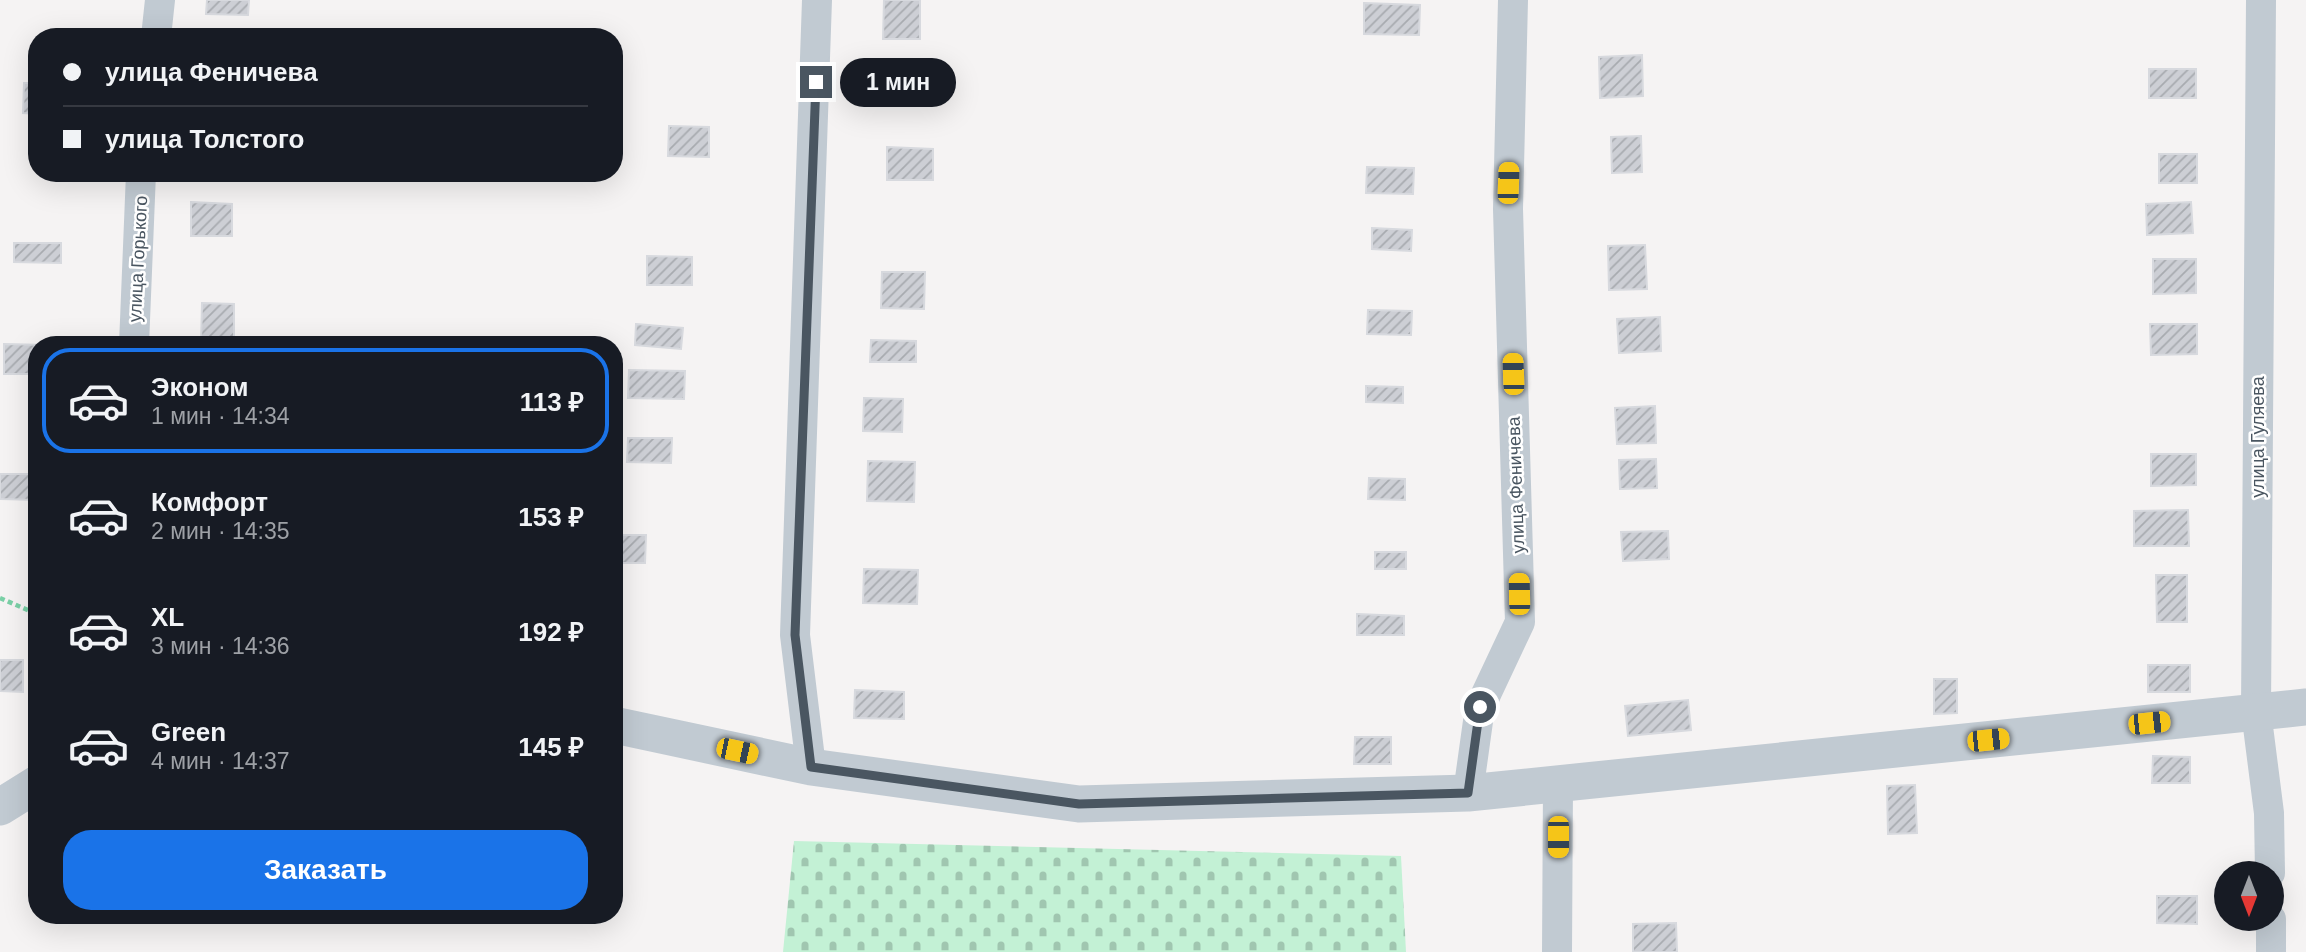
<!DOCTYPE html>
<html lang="ru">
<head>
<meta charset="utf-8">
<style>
  body { margin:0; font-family:Arial,sans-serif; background:#242831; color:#f1f3f6; height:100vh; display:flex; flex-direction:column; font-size:26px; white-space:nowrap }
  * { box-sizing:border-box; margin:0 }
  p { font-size:23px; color:#9ea1a6 }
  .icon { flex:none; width:38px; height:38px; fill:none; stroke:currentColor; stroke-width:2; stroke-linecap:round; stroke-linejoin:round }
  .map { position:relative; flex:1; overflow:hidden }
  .details { position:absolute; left:28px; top:336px; width:595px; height:588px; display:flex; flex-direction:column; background:#171b24; border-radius:28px; box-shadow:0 7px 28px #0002 }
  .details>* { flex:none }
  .guide { position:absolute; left:28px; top:28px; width:595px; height:154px; border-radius:28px; box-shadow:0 7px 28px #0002; display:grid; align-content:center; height:154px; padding:0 35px; background:#171b24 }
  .needle { width:46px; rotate:180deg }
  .tools { position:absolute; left:2214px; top:861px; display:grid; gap:14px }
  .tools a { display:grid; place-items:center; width:70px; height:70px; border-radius:50%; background:#171b24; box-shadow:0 7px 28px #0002; font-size:35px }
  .end { position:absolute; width:32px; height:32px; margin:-16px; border:9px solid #4a5661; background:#fff; box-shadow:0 0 0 4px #fff }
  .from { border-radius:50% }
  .bubble { position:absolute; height:49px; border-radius:24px; background:#171b24; box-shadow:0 7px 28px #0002; font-size:23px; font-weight:600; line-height:49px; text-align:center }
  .car { position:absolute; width:21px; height:42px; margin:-21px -10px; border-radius:9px; box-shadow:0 0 5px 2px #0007; background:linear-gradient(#f5c518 24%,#345 0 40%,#f5c518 0 76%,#345 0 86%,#f5c518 0) }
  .guide b { display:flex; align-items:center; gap:24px; height:66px; font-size:26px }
  .guide b+b { border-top:2px solid #363941 }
  .guide i { width:18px; height:18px; background:#f1f3f6 }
  ul { padding:12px 0 0; list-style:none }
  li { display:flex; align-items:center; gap:21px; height:105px; margin:0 14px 10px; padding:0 21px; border:4px solid transparent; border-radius:28px }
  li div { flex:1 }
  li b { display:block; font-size:26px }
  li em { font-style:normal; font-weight:600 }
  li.current { border-color:#1a73e8 }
  li>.icon { width:63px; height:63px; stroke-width:1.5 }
  .cta { display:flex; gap:14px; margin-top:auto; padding:14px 35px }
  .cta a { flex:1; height:80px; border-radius:28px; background:#1a73e8; color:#fff; font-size:28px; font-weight:600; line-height:80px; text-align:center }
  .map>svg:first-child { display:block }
</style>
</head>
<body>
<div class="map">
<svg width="2306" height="952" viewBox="0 0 2306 952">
  <defs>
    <pattern id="cemetery-stones" width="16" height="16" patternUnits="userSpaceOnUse" patternTransform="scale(1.75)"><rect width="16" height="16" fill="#c3f1d5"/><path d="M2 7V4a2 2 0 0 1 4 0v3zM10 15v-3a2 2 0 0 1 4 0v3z" fill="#a0c6b0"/></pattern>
    <pattern id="building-hatch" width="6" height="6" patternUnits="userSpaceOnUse" patternTransform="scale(1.75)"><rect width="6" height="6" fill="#cdcfd5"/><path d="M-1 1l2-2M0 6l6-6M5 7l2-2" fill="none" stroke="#a8abb0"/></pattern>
  </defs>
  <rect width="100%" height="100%" fill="#f5f3f3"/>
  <path fill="url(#cemetery-stones)" d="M 794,841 L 1401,856 L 1406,952 L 783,952 Z"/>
  <path fill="url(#building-hatch)" stroke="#d7d9de" stroke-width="2" d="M 207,0 L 249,0 L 248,15 L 206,14 Z
    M 884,0 L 920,0 L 920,39 L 883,39 Z
    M 1364,3 L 1420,5 L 1419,35 L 1364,34 Z
    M 1642,55 L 1643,96 L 1600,98 L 1599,57 Z
    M 2149,69 L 2196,69 L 2196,98 L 2149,98 Z
    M 24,83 L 37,83 L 37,114 L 23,113 Z
    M 669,126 L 709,127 L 709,157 L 668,156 Z
    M 1641,136 L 1642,172 L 1612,173 L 1611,137 Z
    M 887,147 L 933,149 L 933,180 L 887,180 Z
    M 2159,154 L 2197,154 L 2197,183 L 2159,183 Z
    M 1367,167 L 1414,168 L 1413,194 L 1366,193 Z
    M 191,202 L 232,204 L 232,236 L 191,236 Z
    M 2191,202 L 2193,233 L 2147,235 L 2146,204 Z
    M 1372,228 L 1412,230 L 1411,251 L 1372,249 Z
    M 14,243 L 61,243 L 61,263 L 14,262 Z
    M 1645,245 L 1647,289 L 1609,290 L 1608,246 Z
    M 647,256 L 692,257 L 692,285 L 647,285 Z
    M 2153,259 L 2196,259 L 2196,293 L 2153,294 Z
    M 882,272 L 925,272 L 924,309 L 881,308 Z
    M 202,303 L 234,304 L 234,345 L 201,345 Z
    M 1368,310 L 1412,311 L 1411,335 L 1367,334 Z
    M 1660,317 L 1661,351 L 1619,353 L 1617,319 Z
    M 636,324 L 683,328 L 681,349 L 635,345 Z
    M 2150,324 L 2197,324 L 2197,354 L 2151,355 Z
    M 871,340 L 916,341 L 916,362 L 870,362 Z
    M 4,344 L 48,345 L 37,345 L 37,374 L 4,374 Z
    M 629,370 L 685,371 L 684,399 L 628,398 Z
    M 1366,386 L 1403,387 L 1403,403 L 1366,402 Z
    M 864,398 L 903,399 L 902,432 L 863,431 Z
    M 1655,406 L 1656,443 L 1617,444 L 1615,408 Z
    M 628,438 L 672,438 L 671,463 L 627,462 Z
    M 2151,454 L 2196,454 L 2196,485 L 2151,486 Z
    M 1656,459 L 1657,488 L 1620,489 L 1619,460 Z
    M 868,461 L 915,462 L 914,502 L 867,501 Z
    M 0,474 L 37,474 L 37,500 L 0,499 Z
    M 1369,478 L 1405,479 L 1405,500 L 1368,499 Z
    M 2188,510 L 2189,546 L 2134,546 L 2134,511 Z
    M 1668,531 L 1669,559 L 1623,561 L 1621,532 Z
    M 614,535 L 646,535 L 645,563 L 614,563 Z
    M 1375,552 L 1406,552 L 1406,569 L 1375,569 Z
    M 864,569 L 918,570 L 917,604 L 863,603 Z
    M 2156,575 L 2187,575 L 2187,622 L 2157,622 Z
    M 1357,614 L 1404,616 L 1404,635 L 1357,635 Z
    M 0,660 L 23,660 L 23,692 L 0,691 Z
    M 2148,665 L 2190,665 L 2190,692 L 2148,692 Z
    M 1934,679 L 1957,679 L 1957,713 L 1934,714 Z
    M 855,690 L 904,692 L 904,719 L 854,718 Z
    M 1688,700 L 1691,730 L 1628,736 L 1625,706 Z
    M 1355,737 L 1391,737 L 1391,764 L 1354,764 Z
    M 2153,756 L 2190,757 L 2190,783 L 2152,783 Z
    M 1915,785 L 1917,833 L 1888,834 L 1887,786 Z
    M 2157,896 L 2197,896 L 2197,924 L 2157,923 Z
    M 1676,923 L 1677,952 L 1633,952 L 1633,924 Z"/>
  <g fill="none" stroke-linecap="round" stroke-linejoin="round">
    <path stroke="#7ad0a6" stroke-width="4.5" stroke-dasharray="5 3.5" stroke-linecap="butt" d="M 0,598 L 37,614"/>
    <path stroke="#c1cad2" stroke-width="30" d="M 2261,0 L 2256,711 L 2269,813 L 2270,873
      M 156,37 L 160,0
      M 134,345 L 141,173
      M 811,767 L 795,635 L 817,0
      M 1468,793 L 1480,707 L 1520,622 L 1508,209 L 1513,0
      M 2271,919 L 2271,952
      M 1557,952 L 1558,785"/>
    <path stroke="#c1cad2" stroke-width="37" d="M 614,725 L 811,767 L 1079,804 L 1468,793 L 2306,707
      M 0,807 L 37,784"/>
  </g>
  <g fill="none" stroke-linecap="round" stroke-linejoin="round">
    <path stroke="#4a5661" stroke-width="9" d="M 816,82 L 795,635 L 811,767 L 1079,804 L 1468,793 L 1480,707"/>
  </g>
  <g text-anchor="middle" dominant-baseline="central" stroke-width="5" stroke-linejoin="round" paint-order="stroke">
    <g font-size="18" fill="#4a5661" stroke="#fff">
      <text transform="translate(138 259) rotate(-87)">улица Горького</text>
      <text transform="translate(2258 437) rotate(-90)">улица Гуляева</text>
      <text transform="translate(1516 485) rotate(-92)">улица Феничева</text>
    </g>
  </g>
</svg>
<div class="tools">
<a><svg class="needle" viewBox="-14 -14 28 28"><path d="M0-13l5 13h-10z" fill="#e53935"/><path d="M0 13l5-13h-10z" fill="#9ea1a6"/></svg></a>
</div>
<i class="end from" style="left:1480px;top:707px"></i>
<i class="end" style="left:816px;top:82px"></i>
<div class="bubble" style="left:840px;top:58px;width:116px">1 мин</div>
<i class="car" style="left:1508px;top:183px;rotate:2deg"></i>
<i class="car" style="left:1513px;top:374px;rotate:358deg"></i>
<i class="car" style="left:1519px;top:594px;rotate:359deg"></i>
<i class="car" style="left:2149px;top:723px;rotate:84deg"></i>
<i class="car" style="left:1988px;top:740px;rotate:84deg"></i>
<i class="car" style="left:737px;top:751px;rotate:102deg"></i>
<i class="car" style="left:1558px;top:837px;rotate:180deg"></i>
<div class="guide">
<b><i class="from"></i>улица Феничева</b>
<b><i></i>улица Толстого</b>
</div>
<section class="details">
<ul>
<li class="current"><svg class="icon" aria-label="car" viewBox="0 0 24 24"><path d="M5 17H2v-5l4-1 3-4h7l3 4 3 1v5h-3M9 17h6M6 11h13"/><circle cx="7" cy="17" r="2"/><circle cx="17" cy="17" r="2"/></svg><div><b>Эконом</b><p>1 мин · 14:34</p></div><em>113 ₽</em></li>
<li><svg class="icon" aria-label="car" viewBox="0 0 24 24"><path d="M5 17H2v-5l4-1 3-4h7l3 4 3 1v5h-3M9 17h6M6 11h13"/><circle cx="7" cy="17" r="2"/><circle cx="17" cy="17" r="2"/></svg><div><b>Комфорт</b><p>2 мин · 14:35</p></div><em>153 ₽</em></li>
<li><svg class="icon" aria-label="car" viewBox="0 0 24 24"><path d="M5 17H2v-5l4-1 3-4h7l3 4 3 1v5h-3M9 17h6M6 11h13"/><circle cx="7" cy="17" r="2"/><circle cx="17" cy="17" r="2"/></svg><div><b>XL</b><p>3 мин · 14:36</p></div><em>192 ₽</em></li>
<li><svg class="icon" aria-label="car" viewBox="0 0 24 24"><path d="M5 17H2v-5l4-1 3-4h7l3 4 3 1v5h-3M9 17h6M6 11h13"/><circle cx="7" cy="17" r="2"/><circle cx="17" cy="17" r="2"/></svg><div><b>Green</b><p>4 мин · 14:37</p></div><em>145 ₽</em></li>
</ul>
<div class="cta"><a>Заказать</a></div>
</section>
</div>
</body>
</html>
